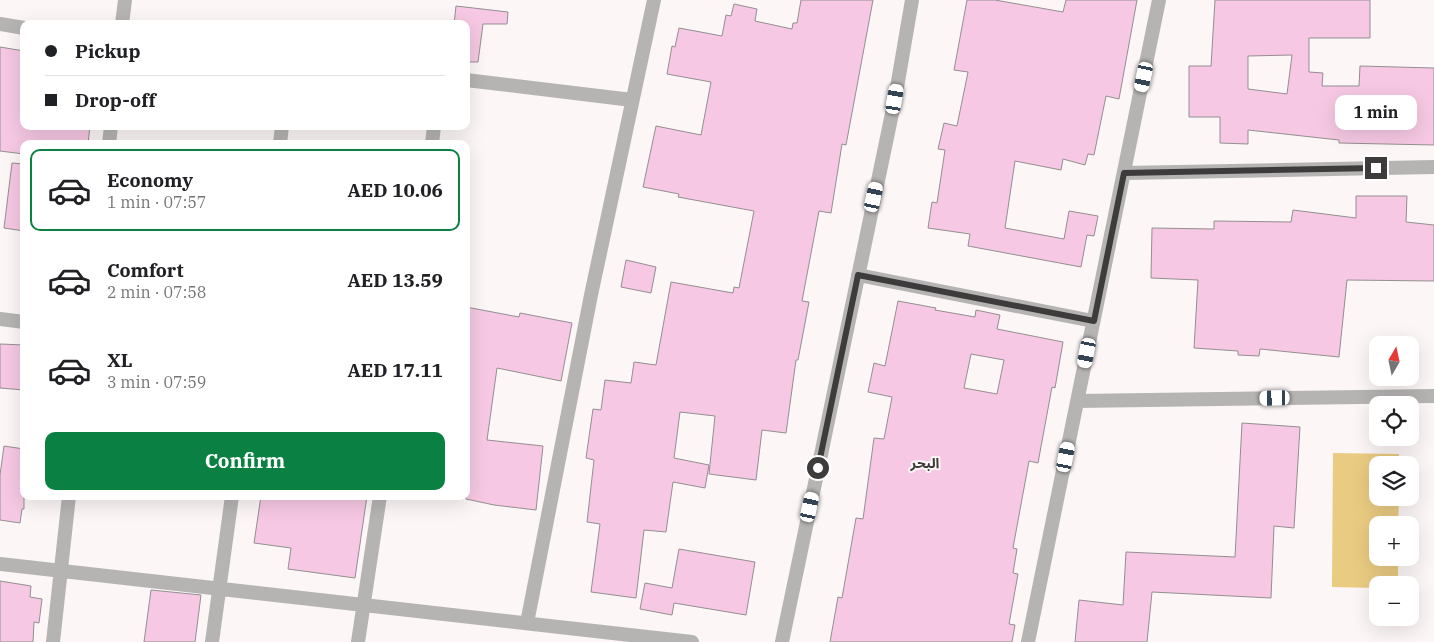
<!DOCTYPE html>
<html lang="en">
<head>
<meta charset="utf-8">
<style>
  body { margin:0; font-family:"IBM Plex Serif","Noto Sans Arabic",serif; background:#f2f2f2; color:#202124; height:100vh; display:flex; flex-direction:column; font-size:19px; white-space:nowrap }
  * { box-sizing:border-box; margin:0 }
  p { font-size:16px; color:#757577 }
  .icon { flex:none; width:28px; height:28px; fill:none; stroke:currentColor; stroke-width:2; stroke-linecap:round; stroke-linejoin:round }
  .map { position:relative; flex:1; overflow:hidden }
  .panel { position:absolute; left:20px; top:140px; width:450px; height:360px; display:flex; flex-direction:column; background:#fff; border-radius:10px; box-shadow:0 5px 20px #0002 }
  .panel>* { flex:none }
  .hud { position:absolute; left:20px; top:20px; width:450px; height:110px; border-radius:10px; box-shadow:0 5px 20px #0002; display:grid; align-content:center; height:110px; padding:0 25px; background:#fff }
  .needle { width:32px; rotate:9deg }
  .tools { position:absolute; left:1369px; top:336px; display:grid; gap:10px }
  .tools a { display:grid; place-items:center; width:50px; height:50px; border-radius:10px; background:#fff; box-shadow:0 5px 20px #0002; font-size:25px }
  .end { position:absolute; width:22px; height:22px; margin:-11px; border:6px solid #3d3b3b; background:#fff; box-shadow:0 0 0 2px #fff }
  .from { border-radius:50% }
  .bubble { position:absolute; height:35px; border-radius:10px; background:#fff; box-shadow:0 5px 20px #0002; font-size:16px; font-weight:800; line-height:35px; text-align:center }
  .car { position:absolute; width:15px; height:30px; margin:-15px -8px; border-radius:6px; box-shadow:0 0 4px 1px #0007; background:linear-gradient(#fff 24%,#345 0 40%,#fff 0 76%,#345 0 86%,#fff 0) }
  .hud b { display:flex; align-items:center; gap:18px; height:48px; font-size:19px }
  .hud b+b { border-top:1px solid #e0e0e0 }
  .hud i { width:12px; height:12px; background:#202124 }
  ul { padding:9px 0 0; list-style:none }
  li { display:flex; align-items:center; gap:15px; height:82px; margin:0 10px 8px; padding:0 15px; border:2px solid transparent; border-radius:10px }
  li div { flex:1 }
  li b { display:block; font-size:19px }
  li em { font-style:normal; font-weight:800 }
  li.selected { border-color:#0b8043 }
  li>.icon { width:45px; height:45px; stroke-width:1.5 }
  .cta { display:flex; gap:10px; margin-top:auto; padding:10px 25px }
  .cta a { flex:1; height:58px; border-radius:10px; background:#0b8043; color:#fff; font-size:20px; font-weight:800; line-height:58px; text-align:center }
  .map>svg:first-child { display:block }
</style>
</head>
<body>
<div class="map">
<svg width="1434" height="642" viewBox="0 0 1434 642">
  <rect width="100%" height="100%" fill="#fcf6f6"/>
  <path fill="#eacb82" d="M 1333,453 L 1399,454 L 1399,465 L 1378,465 L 1378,498 L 1399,498 L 1398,525 L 1378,525 L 1378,558 L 1398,558 L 1398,585 L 1378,585 L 1377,588 L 1332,587 Z"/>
  <path fill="#f6c8e3" stroke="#938f91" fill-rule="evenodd" d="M 801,0 L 873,0 L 846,145 L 842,144 L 831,213 L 819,211 L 802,301 L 809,302 L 798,360 L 796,360 L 786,433 L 762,430 L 756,480 L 709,474 L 715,416 L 680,412 L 674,458 L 709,465 L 705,488 L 673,482 L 666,532 L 644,530 L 636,598 L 591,592 L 600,524 L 587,522 L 594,460 L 586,458 L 593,409 L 601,410 L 605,380 L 631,383 L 634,362 L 656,365 L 671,282 L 733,293 L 734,287 L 739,288 L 754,211 L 678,197 L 679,194 L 643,187 L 656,126 L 701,135 L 711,82 L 667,74 L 672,46 L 675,47 L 679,28 L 722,36 L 726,15 L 731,16 L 734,4 L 757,9 L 755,21 L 792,29 L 793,23 L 797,23 Z
    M 967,0 L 995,0 L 1063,12 L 1066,0 L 1137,0 L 1119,99 L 1106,96 L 1094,155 L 1088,154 L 1085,165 L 1063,159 L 1061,170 L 1015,161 L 1005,228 L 1064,239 L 1069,211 L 1098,216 L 1094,236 L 1087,235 L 1081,267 L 968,246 L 970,234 L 928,228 L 932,202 L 937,203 L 945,150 L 938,149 L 944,123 L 957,126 L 968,72 L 954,70 Z
    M 1215,0 L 1370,0 L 1370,38 L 1309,38 L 1309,72 L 1323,73 L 1322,86 L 1359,86 L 1360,66 L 1434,68 L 1434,145 L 1339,143 L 1339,140 L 1248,130 L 1248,144 L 1220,143 L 1220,117 L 1189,117 L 1189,66 L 1211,66 ZM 1292,55 L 1287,94 L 1248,89 L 1248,56 Z
    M 456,6 L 508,12 L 507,24 L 483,24 L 478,62 L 466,62 L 466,24 L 454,24 Z
    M 0,47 L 24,51 L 24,126 L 90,126 L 88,144 L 24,144 L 24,154 L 0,151 Z
    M 12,163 L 24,164 L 24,231 L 4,228 Z
    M 1356,196 L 1407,196 L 1406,222 L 1434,225 L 1434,281 L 1347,280 L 1339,357 L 1260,349 L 1259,356 L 1238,355 L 1238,351 L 1194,348 L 1198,280 L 1151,278 L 1152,228 L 1214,229 L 1214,221 L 1291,222 L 1293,210 L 1356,218 Z
    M 626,260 L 656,267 L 651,293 L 621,287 Z
    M 898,301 L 936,308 L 935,310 L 975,317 L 976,310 L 1000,315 L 997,329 L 1063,342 L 1055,388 L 1052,387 L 1038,463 L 1029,461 L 1013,548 L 1017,549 L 1013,573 L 1018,574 L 1009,624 L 1015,625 L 1012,642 L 830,642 L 838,597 L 842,598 L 856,518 L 863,519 L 874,438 L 884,439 L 892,397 L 868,392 L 874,363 L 885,366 ZM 971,354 L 1004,360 L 997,394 L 964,388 Z
    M 466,307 L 519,317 L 520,313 L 572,323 L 561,381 L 497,368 L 487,440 L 543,446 L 536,510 L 494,505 L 466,499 Z
    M 0,344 L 24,345 L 24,390 L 0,388 Z
    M 1242,423 L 1300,427 L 1294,528 L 1274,526 L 1271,598 L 1152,592 L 1147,642 L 1075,642 L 1079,600 L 1123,605 L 1126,552 L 1235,557 Z
    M 4,446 L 24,449 L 24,509 L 22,509 L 20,523 L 0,520 L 0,475 Z
    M 261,496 L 367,496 L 355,578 L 288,569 L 291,548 L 254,543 Z
    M 679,549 L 755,562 L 746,615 L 674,603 L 672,615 L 640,609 L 645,583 L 672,588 Z
    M 0,581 L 31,586 L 30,597 L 42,599 L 39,623 L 34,622 L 33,642 L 0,642 Z
    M 151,590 L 201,595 L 195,642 L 144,642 Z"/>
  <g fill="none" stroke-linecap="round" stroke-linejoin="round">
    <path stroke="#b6b4b3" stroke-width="14" d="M 0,24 L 24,28
      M 122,24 L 125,0
      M 466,80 L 632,100
      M 109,144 L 111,126
      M 280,144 L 282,126
      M 432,144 L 434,126
      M 1124,173 L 1434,167
      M 858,275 L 1093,321
      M 0,319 L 24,322
      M 1077,401 L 1434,396
      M 0,564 L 692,642
      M 527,623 L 591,295 L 654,0
      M 53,642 L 69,496
      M 212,642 L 232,496
      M 358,642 L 380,496
      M 782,642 L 895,99 L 912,0
      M 1028,642 L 1159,0"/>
  </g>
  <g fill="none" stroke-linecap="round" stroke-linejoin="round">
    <path stroke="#3d3b3b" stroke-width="6" d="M 818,468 L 858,275 L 1094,321 L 1124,173 L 1376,168"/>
  </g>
  <g text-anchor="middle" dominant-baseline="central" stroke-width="4" stroke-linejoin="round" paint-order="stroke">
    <g font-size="14" font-weight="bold" fill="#3e3a3a" stroke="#fcf6f6">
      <text x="925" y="463">البحر</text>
    </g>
  </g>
</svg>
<div class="tools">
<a><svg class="needle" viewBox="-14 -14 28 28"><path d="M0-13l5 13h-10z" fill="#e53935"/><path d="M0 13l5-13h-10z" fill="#757577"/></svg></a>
<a><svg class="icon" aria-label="locate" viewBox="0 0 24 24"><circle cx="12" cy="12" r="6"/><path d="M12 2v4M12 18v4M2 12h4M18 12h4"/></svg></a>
<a><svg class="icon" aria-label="layers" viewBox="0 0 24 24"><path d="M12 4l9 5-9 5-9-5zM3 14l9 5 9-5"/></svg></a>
<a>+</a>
<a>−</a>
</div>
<i class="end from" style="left:818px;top:468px"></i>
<i class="end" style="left:1376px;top:168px"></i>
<div class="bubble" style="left:1335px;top:95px;width:82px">1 min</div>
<i class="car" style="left:1144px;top:77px;rotate:192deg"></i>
<i class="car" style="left:895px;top:99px;rotate:10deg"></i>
<i class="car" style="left:874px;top:197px;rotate:12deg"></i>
<i class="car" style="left:1087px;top:353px;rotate:191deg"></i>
<i class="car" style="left:1275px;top:398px;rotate:269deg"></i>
<i class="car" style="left:1066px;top:457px;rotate:11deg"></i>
<i class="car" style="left:810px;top:507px;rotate:12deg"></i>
<div class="hud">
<b><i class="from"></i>Pickup</b>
<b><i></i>Drop-off</b>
</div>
<section class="panel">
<ul>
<li class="selected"><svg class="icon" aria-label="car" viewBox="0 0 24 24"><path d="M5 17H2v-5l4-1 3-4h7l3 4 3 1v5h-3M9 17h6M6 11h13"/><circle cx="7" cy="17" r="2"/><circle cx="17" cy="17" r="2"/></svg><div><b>Economy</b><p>1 min · 07:57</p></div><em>AED 10.06</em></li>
<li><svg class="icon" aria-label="car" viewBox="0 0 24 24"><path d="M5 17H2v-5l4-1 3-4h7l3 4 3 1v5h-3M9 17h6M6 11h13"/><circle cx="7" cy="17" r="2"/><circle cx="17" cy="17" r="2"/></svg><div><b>Comfort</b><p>2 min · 07:58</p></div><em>AED 13.59</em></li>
<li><svg class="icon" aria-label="car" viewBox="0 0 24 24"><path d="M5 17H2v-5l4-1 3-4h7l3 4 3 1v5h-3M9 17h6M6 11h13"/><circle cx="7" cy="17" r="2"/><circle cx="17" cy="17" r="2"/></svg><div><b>XL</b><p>3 min · 07:59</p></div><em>AED 17.11</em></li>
</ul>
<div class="cta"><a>Confirm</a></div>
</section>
</div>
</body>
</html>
